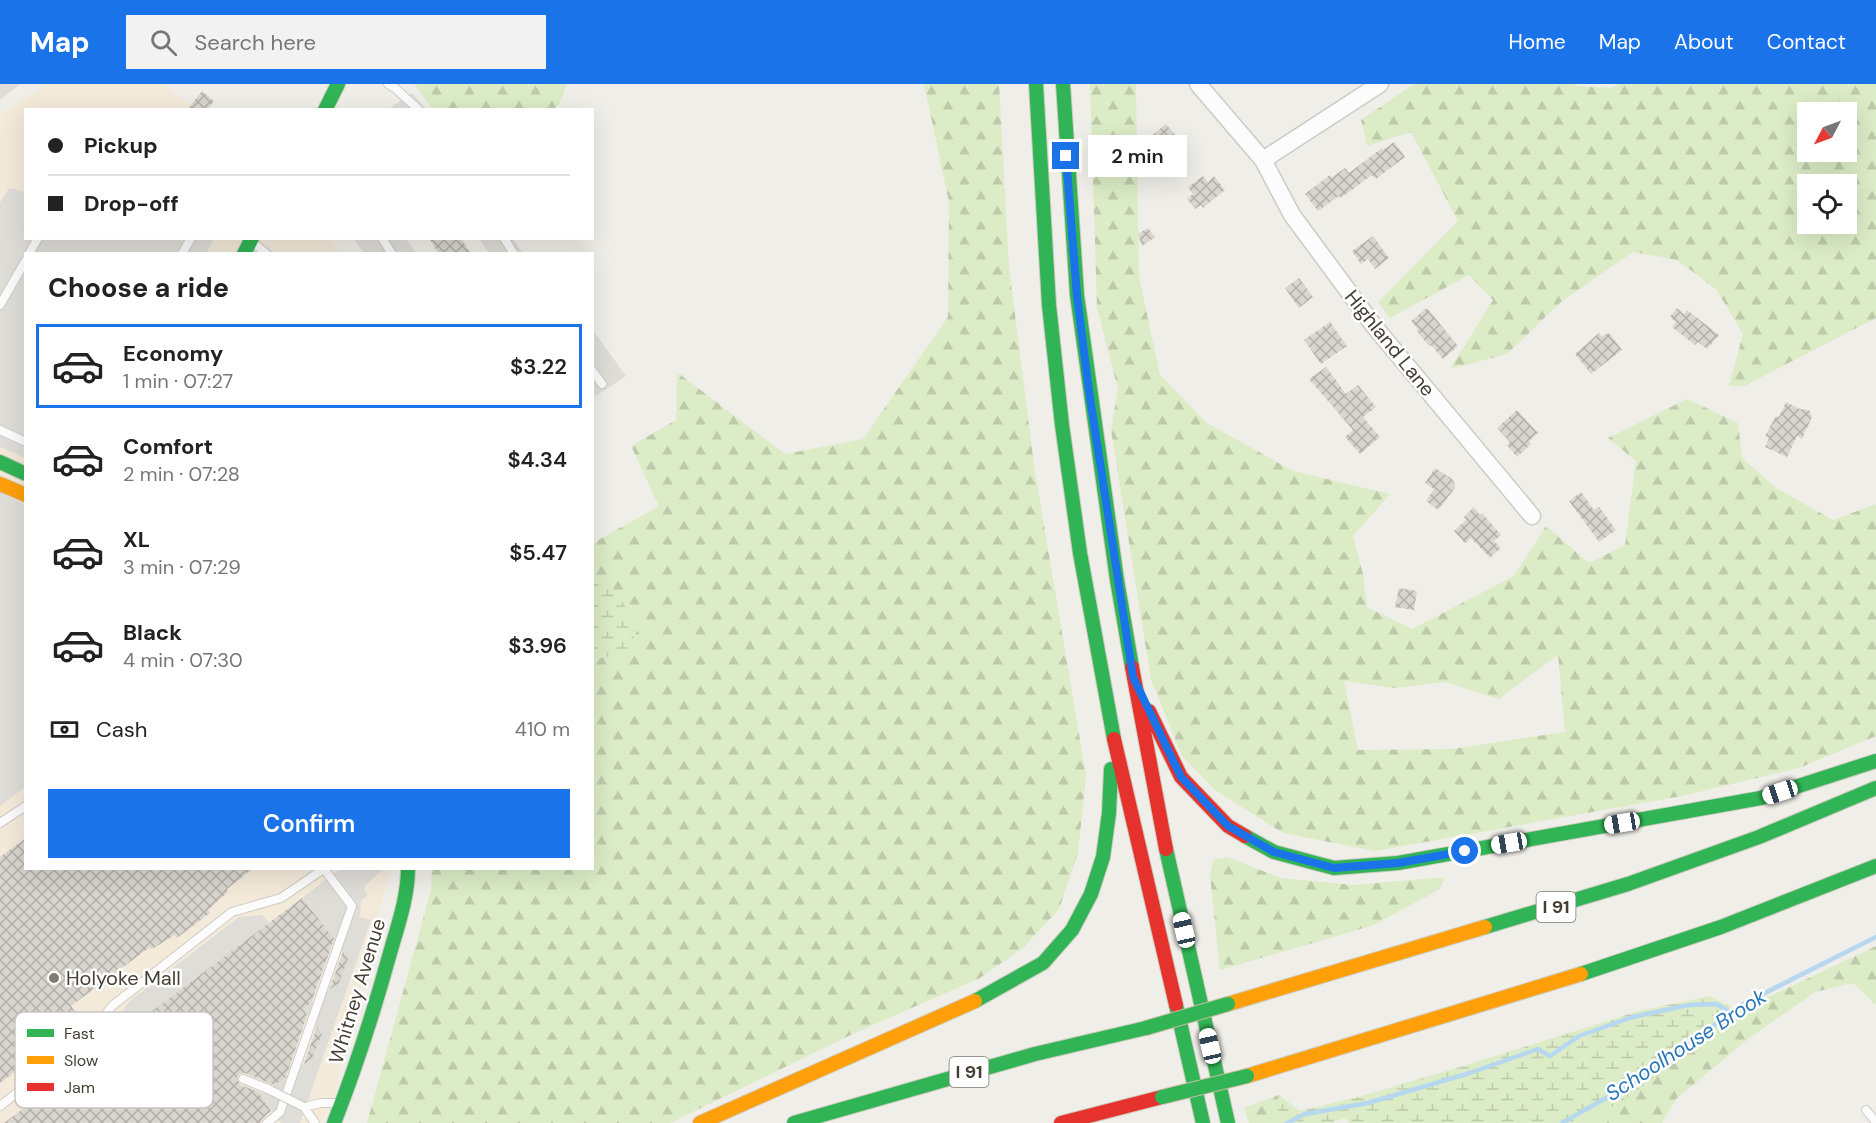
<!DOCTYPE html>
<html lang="en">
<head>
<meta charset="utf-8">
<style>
  body { margin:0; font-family:"DM Sans",sans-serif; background:#f2f2f2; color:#222; height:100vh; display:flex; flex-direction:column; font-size:22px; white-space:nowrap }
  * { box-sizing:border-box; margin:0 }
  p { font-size:20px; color:#767676 }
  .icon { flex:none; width:33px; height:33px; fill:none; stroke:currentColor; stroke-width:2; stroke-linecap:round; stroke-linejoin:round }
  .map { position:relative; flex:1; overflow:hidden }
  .details { position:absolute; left:24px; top:168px; width:570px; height:618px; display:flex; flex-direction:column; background:#fff; border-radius:0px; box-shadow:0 6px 24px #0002 }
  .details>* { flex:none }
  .banner { position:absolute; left:24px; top:24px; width:570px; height:132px; border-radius:0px; box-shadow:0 6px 24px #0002; display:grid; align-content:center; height:132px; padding:0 24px; background:#fff }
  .needle { width:39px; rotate:229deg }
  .fabs { position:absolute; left:1797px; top:18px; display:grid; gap:12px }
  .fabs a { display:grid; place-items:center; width:60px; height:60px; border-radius:0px; background:#fff; box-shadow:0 6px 24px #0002; font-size:30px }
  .end { position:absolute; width:27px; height:27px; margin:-14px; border:8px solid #1a73e8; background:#fff; box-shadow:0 0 0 3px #fff }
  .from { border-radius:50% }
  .bubble { position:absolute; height:42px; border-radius:0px; background:#fff; box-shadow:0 6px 24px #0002; font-size:20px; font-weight:600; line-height:42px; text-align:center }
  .car { position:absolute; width:18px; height:36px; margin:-18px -9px; border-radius:8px; box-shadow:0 0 4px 2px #0007; background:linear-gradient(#fff 24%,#345 0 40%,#fff 0 76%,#345 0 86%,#fff 0) }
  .banner b { display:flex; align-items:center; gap:21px; height:57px; font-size:22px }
  .banner b+b { border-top:2px solid #e0e0e0 }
  .banner i { width:15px; height:15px; background:#222 }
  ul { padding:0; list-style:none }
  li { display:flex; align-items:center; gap:18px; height:84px; margin:0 12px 9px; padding:0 12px; border:3px solid transparent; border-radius:0px }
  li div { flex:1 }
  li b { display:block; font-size:22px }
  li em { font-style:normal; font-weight:600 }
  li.active { border-color:#1a73e8 }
  li>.icon { width:54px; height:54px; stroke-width:1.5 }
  h2 { padding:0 24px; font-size:27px; line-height:72px }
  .pay { display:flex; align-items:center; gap:15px; height:66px; padding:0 24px; font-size:22px }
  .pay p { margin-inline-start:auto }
  .primary-button { display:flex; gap:12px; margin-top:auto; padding:12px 24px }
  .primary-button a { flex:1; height:69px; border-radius:0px; background:#1a73e8; color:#fff; font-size:24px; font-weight:600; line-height:69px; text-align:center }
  header { display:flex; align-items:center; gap:36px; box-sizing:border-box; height:84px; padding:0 30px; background:#1a73e8; color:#fff }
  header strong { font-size:28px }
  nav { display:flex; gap:33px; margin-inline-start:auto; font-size:21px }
  .search { width:420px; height:54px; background:#f2f2f2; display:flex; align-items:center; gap:15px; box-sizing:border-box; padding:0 21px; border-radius:0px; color:#767676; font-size:22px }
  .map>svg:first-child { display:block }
</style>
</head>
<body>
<header>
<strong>Map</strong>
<div class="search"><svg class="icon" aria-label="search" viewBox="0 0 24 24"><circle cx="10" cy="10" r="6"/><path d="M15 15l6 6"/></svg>Search here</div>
<nav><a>Home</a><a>Map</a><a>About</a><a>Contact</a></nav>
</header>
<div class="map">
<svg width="1876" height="1039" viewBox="0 0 1876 1039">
  <defs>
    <pattern id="forest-firs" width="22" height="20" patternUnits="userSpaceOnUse" patternTransform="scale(1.5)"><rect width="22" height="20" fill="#dcecc6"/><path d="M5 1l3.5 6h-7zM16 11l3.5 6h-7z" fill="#becbab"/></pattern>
    <pattern id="wetland-marsh" width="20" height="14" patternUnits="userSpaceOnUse" patternTransform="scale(1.5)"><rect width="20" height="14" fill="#dcecc6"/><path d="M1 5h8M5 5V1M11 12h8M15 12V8" fill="none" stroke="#becbab"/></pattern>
    <pattern id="building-cross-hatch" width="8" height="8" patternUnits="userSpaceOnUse" patternTransform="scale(1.5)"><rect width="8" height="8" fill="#d9d6d0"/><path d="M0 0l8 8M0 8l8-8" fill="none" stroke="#b2afaa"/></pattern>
  </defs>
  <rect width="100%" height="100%" fill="#f0eee8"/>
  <path fill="#f4eada" d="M 47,0 L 163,0 L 196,25 L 26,26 L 26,154 L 331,154 L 340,169 L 26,170 L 26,784 L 390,785 L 335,1008 L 321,1039 L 0,1039 L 0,31 Z"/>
  <path fill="url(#forest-firs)" fill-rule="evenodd" d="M 414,0 L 567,0 L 560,19 L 553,26 L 433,25 Z
    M 924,0 L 999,0 L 1009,183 L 1034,381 L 1086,692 L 1078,769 L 1059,825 L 1024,863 L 980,894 L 857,948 L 670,1039 L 367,1039 L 431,806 L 432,785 L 592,784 L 593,576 L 626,568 L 615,506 L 593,497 L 593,459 L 659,422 L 631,362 L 676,336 L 677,288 L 785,370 L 863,355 L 948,233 L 949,118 Z
    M 1090,0 L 1136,0 L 1139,193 L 1160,291 L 1207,339 L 1293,387 L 1390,410 L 1353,452 L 1363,490 L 1367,523 L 1412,545 L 1514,492 L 1546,442 L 1589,479 L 1625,461 L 1636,377 L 1608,354 L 1687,315 L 1738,339 L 1742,374 L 1776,404 L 1833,436 L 1876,420 L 1876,652 L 1799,684 L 1682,712 L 1375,767 L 1283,749 L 1215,706 L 1182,672 L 1151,596 L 1111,346 L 1118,305 L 1097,224 ZM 1558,571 L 1565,648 L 1451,665 L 1358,666 L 1344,597 L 1395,604 L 1445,598 L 1499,615 Z
    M 1414,0 L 1575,0 L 1577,2 L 1611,4 L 1617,0 L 1876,0 L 1876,234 L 1744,302 L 1729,302 L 1743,250 L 1716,205 L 1677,176 L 1633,168 L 1562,217 L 1507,270 L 1450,285 L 1493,216 L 1469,191 L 1390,234 L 1378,218 L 1458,137 L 1411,48 L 1367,62 L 1361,36 ZM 1808,28 L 1846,28 L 1846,68 L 1808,68 ZM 1846,100 L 1846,140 L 1808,140 L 1808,100 Z
    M 1227,773 L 1281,794 L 1354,801 L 1445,793 L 1438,806 L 1374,841 L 1220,886 L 1210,791 L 1213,776 Z
    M 1876,862 L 1876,921 L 1853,899 L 1815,908 L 1748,955 L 1676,1015 L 1662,1039 L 1583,1039 L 1622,1017 L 1682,974 L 1739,927 Z
    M 1279,1011 L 1276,1039 L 1249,1039 L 1244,1024 Z"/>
  <path fill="url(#wetland-marsh)" d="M 593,497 L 615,506 L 639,544 L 626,568 L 593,576 Z
    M 1710,912 L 1739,927 L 1682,974 L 1622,1017 L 1583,1039 L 1349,1039 L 1346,1034 L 1335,1037 L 1334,1039 L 1276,1039 L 1279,1011 L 1300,1027 L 1358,1013 L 1460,983 L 1639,927 Z"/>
  <path fill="#dfddd8" d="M 0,0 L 20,0 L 0,16 Z
    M 412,9 L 426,25 L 393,25 L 391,23 Z
    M 9,104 L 25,108 L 26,154 L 214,155 L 206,169 L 26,170 L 25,374 L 0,363 L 0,119 Z
    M 354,155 L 406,155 L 416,169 L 364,169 Z
    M 479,155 L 513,155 L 523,169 L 489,169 Z
    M 592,245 L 626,292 L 593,314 L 592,314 Z
    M 0,409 L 26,421 L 25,703 L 0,722 Z
    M 340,785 L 384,785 L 366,800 L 364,805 L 368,811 L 361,817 L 360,833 L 371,836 L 300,1039 L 281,1039 L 260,1011 L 312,974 L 322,950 L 303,925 L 339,899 L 348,875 L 302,814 Z
    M 262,831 L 269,839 L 127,946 L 120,934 L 126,921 L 136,912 L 239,833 Z"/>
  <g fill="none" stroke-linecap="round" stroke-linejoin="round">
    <path stroke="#b6d7f0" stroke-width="4.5" d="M 1287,1039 L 1305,1030 L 1368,1019 L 1470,989 L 1538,965 L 1550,972 L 1579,952 L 1633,933 L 1689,921 L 1716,920 L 1732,929
      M 1562,1039 L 1643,993 L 1743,920 L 1876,853"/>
  </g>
  <path fill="url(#building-cross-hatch)" d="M 202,7 L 214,17 L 207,26 L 187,26 Z
    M 1166,40 L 1181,58 L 1165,71 L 1151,52 Z
    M 1394,58 L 1405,73 L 1376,95 L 1372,91 L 1341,114 L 1339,112 L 1318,127 L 1305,110 L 1330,91 L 1331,94 L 1345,84 L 1349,89 L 1382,64 L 1383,66 Z
    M 1203,92 L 1208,98 L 1214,92 L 1225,106 L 1203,124 L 1201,121 L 1195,125 L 1187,115 L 1193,110 L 1188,103 Z
    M 1148,144 L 1155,153 L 1142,162 L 1138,150 Z
    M 1373,152 L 1389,174 L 1375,185 L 1368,175 L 1361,180 L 1352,167 Z
    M 429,154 L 461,154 L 471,170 L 439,170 Z
    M 1299,194 L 1313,213 L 1299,224 L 1285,204 Z
    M 1427,224 L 1458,262 L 1443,275 L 1431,261 L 1429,262 L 1416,246 L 1418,245 L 1411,237 Z
    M 1677,224 L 1684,230 L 1687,226 L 1719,251 L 1707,265 L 1698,258 L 1695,261 L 1672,243 L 1676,238 L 1670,233 Z
    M 1330,238 L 1347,262 L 1321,280 L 1304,256 Z
    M 1599,249 L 1601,252 L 1609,249 L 1622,266 L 1591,290 L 1575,270 Z
    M 1326,283 L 1346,310 L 1358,301 L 1376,323 L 1363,333 L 1380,353 L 1360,370 L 1345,353 L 1353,346 L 1309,295 Z
    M 1786,318 L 1800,325 L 1809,326 L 1812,333 L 1802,355 L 1797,352 L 1787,373 L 1765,363 L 1769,354 L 1765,352 L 1776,332 L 1779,333 Z
    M 1517,326 L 1538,349 L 1529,357 L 1531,360 L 1517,373 L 1507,361 L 1510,358 L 1497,344 Z
    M 1435,384 L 1452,395 L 1455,400 L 1455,404 L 1438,426 L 1426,417 L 1434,405 L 1425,399 Z
    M 1581,408 L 1594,426 L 1599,423 L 1616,446 L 1599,458 L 1569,417 Z
    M 1474,423 L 1480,431 L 1482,429 L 1501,451 L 1494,457 L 1501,464 L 1490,474 L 1471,454 L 1465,459 L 1454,447 L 1466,436 L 1464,433 Z
    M 1399,504 L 1417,507 L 1414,526 L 1395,523 Z
    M 26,754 L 26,784 L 254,784 L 227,805 L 228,808 L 208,826 L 210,829 L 177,854 L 175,851 L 152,865 L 150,863 L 71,922 L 82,937 L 0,999 L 0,773 Z
    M 302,814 L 334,855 L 311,919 L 303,925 L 307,931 L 286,993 L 274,1001 L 245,989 L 240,990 L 237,993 L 240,1001 L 262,1009 L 260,1011 L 271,1027 L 262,1035 L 261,1039 L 4,1039 Z
    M 343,868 L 348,875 L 339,899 L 329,906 Z
    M 317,942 L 322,950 L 312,974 L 304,980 Z"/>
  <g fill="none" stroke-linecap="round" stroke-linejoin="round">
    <g stroke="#cecbc5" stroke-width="10">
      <path id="lane" d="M 388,0 L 395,4 L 419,26
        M 382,154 L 392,170
        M 504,154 L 514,170
        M 251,157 L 267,170
        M 29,170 L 38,154
        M 182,170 L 191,154
        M 0,221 L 26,176
        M 592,286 L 602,300
        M 0,346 L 26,358
        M 0,739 L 26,722
        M 243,995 L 268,1005
        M 0,1022 L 89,952 L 112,922 L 232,828 L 281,814 L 325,784
        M 1866,1026 L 1876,1038
        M 267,1039 L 280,1028 L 352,822 L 324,785
        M 315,1039 L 304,1023 L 321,1019 L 340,1019"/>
    </g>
    <g stroke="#cecbc5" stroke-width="19">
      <path id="street" d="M 1198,0 L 1263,76 L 1292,131 L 1374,242 L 1532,432
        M 1263,76 L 1380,0"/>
    </g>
    <g stroke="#cfcbbe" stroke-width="16">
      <path id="fast" d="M 1036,0 L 1049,221 L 1062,341 L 1080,469 L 1114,655
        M 1063,0 L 1077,211 L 1117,496 L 1132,583
        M 325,26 L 338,0
        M 244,170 L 252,154
        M 0,378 L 26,390
        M 1245,752 L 1274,768 L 1334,784 L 1398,779 L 1761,714 L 1876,677
        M 1166,765 L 1228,1039
        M 1485,843 L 1628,800 L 1759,753 L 1876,704
        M 1581,890 L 1721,843 L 1876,782
        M 975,917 L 1043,879 L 1072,846 L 1091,810 L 1103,773 L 1109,729 L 1111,685
        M 1176,921 L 1203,1039
        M 334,1039 C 356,983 374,927 390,869 C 398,841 408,813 408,784
        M 794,1039 L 1035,970 L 1146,944"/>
    </g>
    <g stroke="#cfcbbe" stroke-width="16">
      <path id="slow" d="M 0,400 L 26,411
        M 1228,920 L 1485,843
        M 1247,992 L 1581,890
        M 700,1039 L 975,917"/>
    </g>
    <g stroke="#cfcbbe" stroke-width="16">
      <path id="jam" d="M 1132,583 L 1166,765
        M 1149,627 L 1181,693 L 1228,742 L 1245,752
        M 1114,655 L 1176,921
        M 1061,1039 L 1162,1013"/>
    </g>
    <use href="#lane" stroke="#fdfcfc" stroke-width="8"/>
    <use href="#street" stroke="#fdfcfc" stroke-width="16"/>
    <use href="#fast" stroke="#30b455" stroke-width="14"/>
    <use href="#slow" stroke="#ff9f0a" stroke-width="14"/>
    <use href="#jam" stroke="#e5322d" stroke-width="14"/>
    <g stroke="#cecbc5" stroke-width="10" stroke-linecap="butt">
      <path id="lane-bridge" d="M 268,1005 L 304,1023"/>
    </g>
    <g stroke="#c9bca2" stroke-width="16" stroke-linecap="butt">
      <path id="fast-bridge" d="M 1146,944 L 1228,920
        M 1162,1013 L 1247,992"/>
    </g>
    <use href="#lane-bridge" stroke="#fdfcfc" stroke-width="8"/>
    <use href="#fast-bridge" stroke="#30b455" stroke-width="14"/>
  </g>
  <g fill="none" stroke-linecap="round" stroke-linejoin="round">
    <path stroke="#1a73e8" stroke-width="8" d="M 1066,72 L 1077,212 L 1089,307 L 1133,593 L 1181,693 L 1228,742 L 1274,768 L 1334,784 L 1398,779 L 1465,767"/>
  </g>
  <circle fill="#817c73" stroke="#fff" stroke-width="2" cx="54" cy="894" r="6"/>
  <g text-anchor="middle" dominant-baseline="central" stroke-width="5" stroke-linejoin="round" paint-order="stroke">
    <g fill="#fff" stroke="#7d7971" stroke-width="1.5">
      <rect x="1536.5" y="808" width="39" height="30" rx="4.5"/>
      <rect x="949.5" y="973" width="39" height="30" rx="4.5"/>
    </g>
    <g font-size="18" font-weight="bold" fill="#453f34">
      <text x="1556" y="823">I 91</text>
      <text x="969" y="988">I 91</text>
    </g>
    <g font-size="20" fill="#453f34" stroke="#fff">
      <text transform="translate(1390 259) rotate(51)">Highland Lane</text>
      <text transform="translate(357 907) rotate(-73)">Whitney Avenue</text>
    </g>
    <g font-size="20" fill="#453f34" stroke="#fff" text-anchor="start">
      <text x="66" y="894">Holyoke Mall</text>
    </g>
    <g font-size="21" font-style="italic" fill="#2876b6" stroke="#fff">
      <text transform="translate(1686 961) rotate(-33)">Schoolhouse Brook</text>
    </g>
  </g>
  <rect x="15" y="928" width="198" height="96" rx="9" fill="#fff" stroke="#c7c5c2" stroke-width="1.5"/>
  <rect x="27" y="945" width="27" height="8" fill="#30b455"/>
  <rect x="27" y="972" width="27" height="8" fill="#ff9f0a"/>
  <rect x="27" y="999" width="27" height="8" fill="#e5322d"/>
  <g font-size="16" fill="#453f34">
    <text x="64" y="955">Fast</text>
    <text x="64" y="982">Slow</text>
    <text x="64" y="1009">Jam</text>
  </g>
</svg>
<div class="fabs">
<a><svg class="needle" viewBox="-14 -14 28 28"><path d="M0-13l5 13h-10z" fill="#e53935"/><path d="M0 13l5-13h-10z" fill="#767676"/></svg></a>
<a><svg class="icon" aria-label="locate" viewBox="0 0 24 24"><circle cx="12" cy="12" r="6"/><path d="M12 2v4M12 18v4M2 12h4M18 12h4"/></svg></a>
</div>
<i class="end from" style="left:1465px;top:767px"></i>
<i class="end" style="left:1066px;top:72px"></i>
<div class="bubble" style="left:1088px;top:51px;width:99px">2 min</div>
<i class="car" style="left:1780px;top:708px;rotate:252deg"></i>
<i class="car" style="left:1622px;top:739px;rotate:260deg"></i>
<i class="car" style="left:1509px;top:759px;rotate:260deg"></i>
<i class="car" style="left:1184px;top:846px;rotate:347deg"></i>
<i class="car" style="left:1210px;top:962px;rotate:347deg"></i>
<div class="banner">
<b><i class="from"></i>Pickup</b>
<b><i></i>Drop-off</b>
</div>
<section class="details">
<h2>Choose a ride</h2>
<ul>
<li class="active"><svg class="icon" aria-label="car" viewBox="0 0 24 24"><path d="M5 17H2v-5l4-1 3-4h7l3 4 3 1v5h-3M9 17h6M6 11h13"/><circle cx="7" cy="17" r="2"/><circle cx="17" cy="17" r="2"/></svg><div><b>Economy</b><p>1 min · 07:27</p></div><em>$3.22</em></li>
<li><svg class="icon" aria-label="car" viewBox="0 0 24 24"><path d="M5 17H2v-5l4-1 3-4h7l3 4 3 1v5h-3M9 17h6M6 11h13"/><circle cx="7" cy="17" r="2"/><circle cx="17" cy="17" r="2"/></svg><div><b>Comfort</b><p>2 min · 07:28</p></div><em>$4.34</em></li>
<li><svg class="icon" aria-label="car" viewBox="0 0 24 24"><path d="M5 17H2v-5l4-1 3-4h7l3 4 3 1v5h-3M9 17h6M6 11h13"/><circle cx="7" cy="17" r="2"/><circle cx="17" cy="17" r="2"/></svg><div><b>XL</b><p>3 min · 07:29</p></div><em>$5.47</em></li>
<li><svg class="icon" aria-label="car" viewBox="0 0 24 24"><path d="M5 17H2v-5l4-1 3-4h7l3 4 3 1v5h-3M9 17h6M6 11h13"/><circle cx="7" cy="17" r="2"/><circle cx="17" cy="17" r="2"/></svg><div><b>Black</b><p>4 min · 07:30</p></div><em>$3.96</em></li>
</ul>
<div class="pay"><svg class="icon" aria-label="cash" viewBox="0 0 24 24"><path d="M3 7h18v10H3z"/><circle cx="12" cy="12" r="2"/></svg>Cash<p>410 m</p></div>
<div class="primary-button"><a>Confirm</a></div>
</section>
</div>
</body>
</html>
